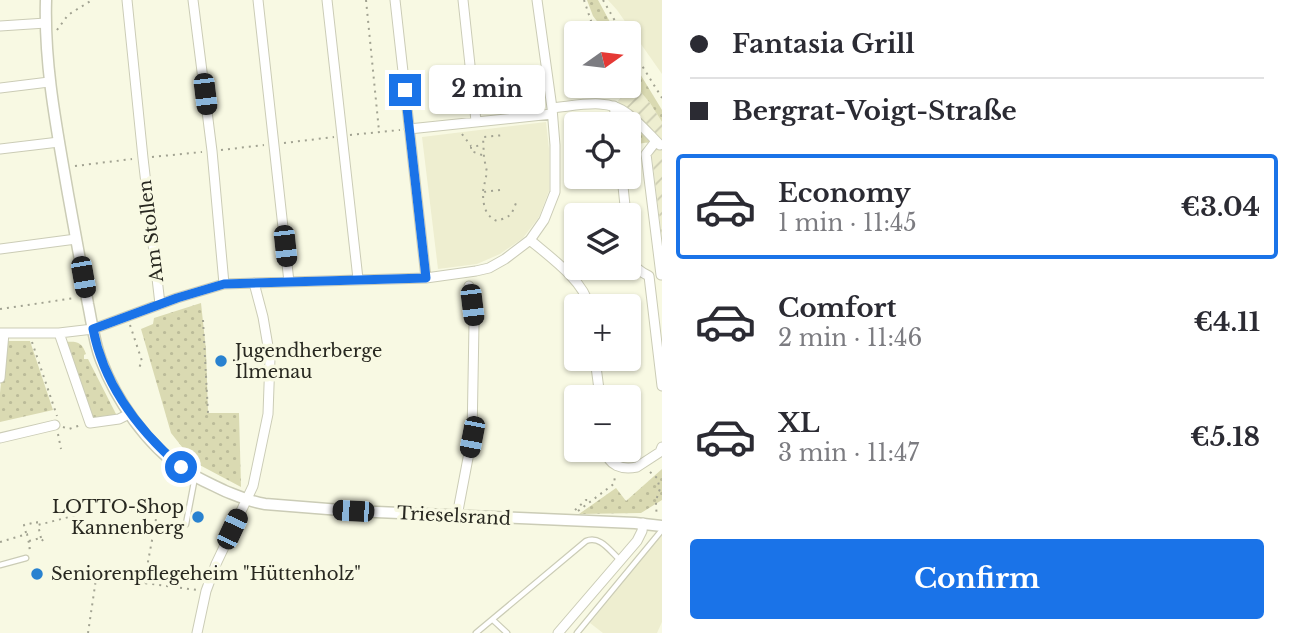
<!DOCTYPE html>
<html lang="en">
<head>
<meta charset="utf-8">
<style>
  body { margin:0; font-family:"Libre Baskerville",serif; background:#f7f7f7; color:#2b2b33; height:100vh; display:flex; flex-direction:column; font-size:26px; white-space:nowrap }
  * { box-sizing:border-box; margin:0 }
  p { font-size:23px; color:#7c7c81 }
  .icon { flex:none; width:38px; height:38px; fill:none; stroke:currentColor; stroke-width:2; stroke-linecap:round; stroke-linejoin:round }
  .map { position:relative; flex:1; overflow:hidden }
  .details { display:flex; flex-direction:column; background:#fff; width:630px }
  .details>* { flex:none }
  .hud { display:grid; align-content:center; height:154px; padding:0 28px; background:#fff }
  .needle { width:46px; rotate:76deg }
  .controls { position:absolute; left:564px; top:21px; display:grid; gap:14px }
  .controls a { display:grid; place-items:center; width:77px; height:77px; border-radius:7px; background:#fff; box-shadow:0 2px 5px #0004; font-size:35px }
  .end { position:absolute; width:32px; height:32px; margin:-16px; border:9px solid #1a73e8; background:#fff; box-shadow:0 0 0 4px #fff }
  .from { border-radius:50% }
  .bubble { position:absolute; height:49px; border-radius:7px; background:#fff; box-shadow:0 2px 5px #0004; font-size:23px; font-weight:700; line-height:49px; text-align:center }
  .car { position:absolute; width:21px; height:42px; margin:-21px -10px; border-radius:9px; box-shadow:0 0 5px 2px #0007; background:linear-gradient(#222 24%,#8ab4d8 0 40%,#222 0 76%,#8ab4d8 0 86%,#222 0) }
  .hud b { display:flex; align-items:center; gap:24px; height:66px; font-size:26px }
  .hud b+b { border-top:2px solid #e1e1e2 }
  .hud i { width:18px; height:18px; background:#2b2b33 }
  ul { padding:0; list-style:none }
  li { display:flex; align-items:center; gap:21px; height:105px; margin:0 14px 10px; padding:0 14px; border:4px solid transparent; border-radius:7px }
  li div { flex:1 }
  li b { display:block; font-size:26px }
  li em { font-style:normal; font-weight:700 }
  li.selected { border-color:#1a73e8 }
  li>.icon { width:63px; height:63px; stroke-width:1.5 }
  .primary-button { display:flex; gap:14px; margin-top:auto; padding:14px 28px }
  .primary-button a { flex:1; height:80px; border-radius:7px; background:#1a73e8; color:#fff; font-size:28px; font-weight:700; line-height:80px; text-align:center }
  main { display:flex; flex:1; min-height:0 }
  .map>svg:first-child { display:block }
</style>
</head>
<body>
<main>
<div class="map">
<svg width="662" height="633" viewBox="0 0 662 633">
  <defs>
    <pattern id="industrial-furrows" width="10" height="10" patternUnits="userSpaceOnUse" patternTransform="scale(1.75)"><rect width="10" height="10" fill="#eeeed0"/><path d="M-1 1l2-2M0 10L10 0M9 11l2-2" fill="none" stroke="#ccccb2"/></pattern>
    <pattern id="grass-dots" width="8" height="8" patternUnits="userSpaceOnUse" patternTransform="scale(1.75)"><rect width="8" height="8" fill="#dadab2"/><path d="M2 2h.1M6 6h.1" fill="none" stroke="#bb9" stroke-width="1.8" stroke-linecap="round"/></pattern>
  </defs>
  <rect width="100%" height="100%" fill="#f8f9e3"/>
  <path fill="#eeeed0" d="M 608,0 L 662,0 L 662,74 L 617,10 Z
    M 546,122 L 549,149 L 549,191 L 539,217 L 523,238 L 500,254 L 477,264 L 438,269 L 422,137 Z
    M 662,534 L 662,622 L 657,633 L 603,633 L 590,623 Z"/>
  <path fill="url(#industrial-furrows)" d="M 634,84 L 650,103 L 662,122 L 662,237 L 650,142 L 628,120 L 618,101 Z"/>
  <path fill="url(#grass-dots)" d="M 587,0 L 598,0 L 616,33 L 606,33 L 593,16 Z
    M 628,54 L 662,110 L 662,122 L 650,103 L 634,84 L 628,73 Z
    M 628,120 L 650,142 L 631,145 Z
    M 201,303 L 206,350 L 208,413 L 239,413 L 241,487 L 194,462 L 171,433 L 141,329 L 153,324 L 154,318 Z
    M 5,341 L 30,341 L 53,410 L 0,422 L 0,393 Z
    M 65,342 C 77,341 82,342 86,354 L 84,355 L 84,359 L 88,359 L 117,416 L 92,418 Z
    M 662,469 L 662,500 L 641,513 L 579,514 L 616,488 L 626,501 Z"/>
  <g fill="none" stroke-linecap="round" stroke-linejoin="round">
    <g stroke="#cbccb6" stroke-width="7">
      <path id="service" d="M 186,524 L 195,477
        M 0,565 L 26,558
        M 493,620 L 507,633
        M 476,633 L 586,541 C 600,535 610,551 620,560
        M 577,633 L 662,530"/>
    </g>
    <g stroke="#cbccb6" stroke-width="11">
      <path id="minor" d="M 127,0 L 143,158 L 160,304
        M 193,0 L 212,151 L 224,284
        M 258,0 L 289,282
        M 327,0 L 358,279
        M 395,0 L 426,278
        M 463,0 L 476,121
        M 0,26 L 46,23
        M 0,88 L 49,82
        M 614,106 L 617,124
        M 552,108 C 576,106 608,97 628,114 C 640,123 650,135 660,145
        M 409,129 L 552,114
        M 656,141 L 646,154 L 661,275
        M 0,149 L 59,142
        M 622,177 L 626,215
        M 628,234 C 631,257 627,265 649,276 L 662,386
        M 530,240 C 550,257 584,281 589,306
        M 0,249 L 76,239
        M 0,333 L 59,333 L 93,329 L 177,298 L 224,284 L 426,278 L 476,271 L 489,268 L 505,259 L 530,240 L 544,220 L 555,192 L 555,145 L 552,108 L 537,0
        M 59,333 L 90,423 L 119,419 L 129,414
        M 595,359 L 600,397
        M 0,378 L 4,333
        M 0,438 L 55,425
        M 606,450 C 608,466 622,470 637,467 L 660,452 L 662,447
        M 457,516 L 472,437 L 474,324 L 469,286
        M 197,633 L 206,591 L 216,564 L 253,486 L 268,414 L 270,358 L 263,317 L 254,283
        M 558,633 L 637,541 L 642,531 L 643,523"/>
    </g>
    <g stroke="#cbccb6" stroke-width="13">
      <path id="tertiary" d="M 46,0 C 44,66 57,130 68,194 C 75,231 81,267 88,304 C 92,323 94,342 101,360 C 116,400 147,445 183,469 C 196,478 211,484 225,491 C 238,496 251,502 265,504 L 353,511 L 635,523 L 662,526"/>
    </g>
    <path stroke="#a2a392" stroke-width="2" stroke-dasharray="2 5" stroke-linecap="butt" d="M 366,0 L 379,131
      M 584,0 L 595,33
      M 603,0 L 622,33
      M 57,30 L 68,15 L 92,0
      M 628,43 L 662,98
      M 610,86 L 612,95
      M 462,134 L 471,146
      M 350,135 L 400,130
      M 284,143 L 334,137
      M 221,150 L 264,145
      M 482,155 L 471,151 L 471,147 L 483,145
      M 152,157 L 202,152
      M 75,166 L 132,159
      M 500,190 L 483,192 C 483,205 485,216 497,221 C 511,216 511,216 516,203
      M 483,191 L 487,172 L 484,158 L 483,137 L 505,135
      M 584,276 L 627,272
      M 0,309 L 75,298
      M 203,320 L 208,413
      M 130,325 L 142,361 L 139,368
      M 32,342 L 57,416
      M 63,427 L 69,429 L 81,425
      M 58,434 L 61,449
      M 650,472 L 657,478 L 660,489 C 656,498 655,505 657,514
      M 575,510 L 586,500 L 590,500
      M 578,511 L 615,483 L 614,475
      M 26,533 L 24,525 L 37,522 L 37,524
      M 41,538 L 38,525 L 77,515 L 79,522
      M 29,541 L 41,538 L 43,541
      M 0,542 L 27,534 L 30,548 L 26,549 L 26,550
      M 144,583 L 156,519
      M 88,633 L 96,579 L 106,576 L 144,583 L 197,590"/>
    <use href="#service" stroke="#fff" stroke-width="4.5"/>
    <use href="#minor" stroke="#fff" stroke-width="9"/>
    <use href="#tertiary" stroke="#fff" stroke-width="10"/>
  </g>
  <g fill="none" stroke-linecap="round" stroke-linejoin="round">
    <path stroke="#1a73e8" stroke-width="9" d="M 181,467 C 138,430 104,386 93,329 L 177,298 L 224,284 L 426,278 L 405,90"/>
  </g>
  <g fill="#2982d0" stroke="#f8f9e3" stroke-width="2.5">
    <circle cx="221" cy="361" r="7"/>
    <circle cx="198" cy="517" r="7"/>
    <circle cx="37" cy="574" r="7"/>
  </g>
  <g text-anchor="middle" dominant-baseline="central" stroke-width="7" stroke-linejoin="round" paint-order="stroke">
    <g font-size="18" fill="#282820" stroke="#f8f9e3">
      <text transform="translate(151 231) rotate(-97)">Am Stollen</text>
      <text transform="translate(454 516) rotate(3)">Trieselsrand</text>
    </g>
    <g font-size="18" fill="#282820" stroke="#f8f9e3" text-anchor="start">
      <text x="235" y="351">Jugendherberge<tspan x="235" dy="21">Ilmenau</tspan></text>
      <text x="184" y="507" text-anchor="end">LOTTO-Shop<tspan x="184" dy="21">Kannenberg</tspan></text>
      <text x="51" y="574">Seniorenpflegeheim "Hüttenholz"</text>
    </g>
  </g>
</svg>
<div class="controls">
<a><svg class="needle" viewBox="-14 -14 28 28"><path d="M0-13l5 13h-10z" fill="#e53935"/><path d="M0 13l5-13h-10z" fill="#7c7c81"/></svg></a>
<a><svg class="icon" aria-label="locate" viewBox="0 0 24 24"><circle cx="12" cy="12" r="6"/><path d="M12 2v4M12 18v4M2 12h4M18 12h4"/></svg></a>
<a><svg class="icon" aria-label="layers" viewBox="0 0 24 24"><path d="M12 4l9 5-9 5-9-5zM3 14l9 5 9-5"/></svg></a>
<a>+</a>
<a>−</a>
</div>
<i class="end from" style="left:181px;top:467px"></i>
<i class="end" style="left:405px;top:90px"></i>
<div class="bubble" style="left:429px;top:65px;width:116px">2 min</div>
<i class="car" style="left:205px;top:94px;rotate:173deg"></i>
<i class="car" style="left:285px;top:246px;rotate:174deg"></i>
<i class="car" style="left:83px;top:277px;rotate:170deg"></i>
<i class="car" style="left:472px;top:305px;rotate:173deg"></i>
<i class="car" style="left:472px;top:437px;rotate:191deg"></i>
<i class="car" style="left:353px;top:511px;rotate:273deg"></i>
<i class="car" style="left:232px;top:529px;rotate:25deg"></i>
</div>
<section class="details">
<div class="hud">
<b><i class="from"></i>Fantasia Grill</b>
<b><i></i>Bergrat-Voigt-Straße</b>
</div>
<ul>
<li class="selected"><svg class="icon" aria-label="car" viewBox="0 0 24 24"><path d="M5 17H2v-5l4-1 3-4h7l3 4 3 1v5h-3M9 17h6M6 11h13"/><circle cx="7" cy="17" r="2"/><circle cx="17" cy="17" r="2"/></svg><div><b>Economy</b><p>1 min · 11:45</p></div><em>€3.04</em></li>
<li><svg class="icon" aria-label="car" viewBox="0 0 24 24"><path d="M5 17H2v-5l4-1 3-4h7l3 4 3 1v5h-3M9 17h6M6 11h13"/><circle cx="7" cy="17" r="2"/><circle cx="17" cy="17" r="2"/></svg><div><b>Comfort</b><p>2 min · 11:46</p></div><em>€4.11</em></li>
<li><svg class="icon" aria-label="car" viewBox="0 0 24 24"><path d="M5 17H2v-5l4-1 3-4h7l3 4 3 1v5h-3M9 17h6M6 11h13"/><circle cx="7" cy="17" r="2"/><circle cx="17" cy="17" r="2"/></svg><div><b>XL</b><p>3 min · 11:47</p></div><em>€5.18</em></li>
</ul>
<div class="primary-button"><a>Confirm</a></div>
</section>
</main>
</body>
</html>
